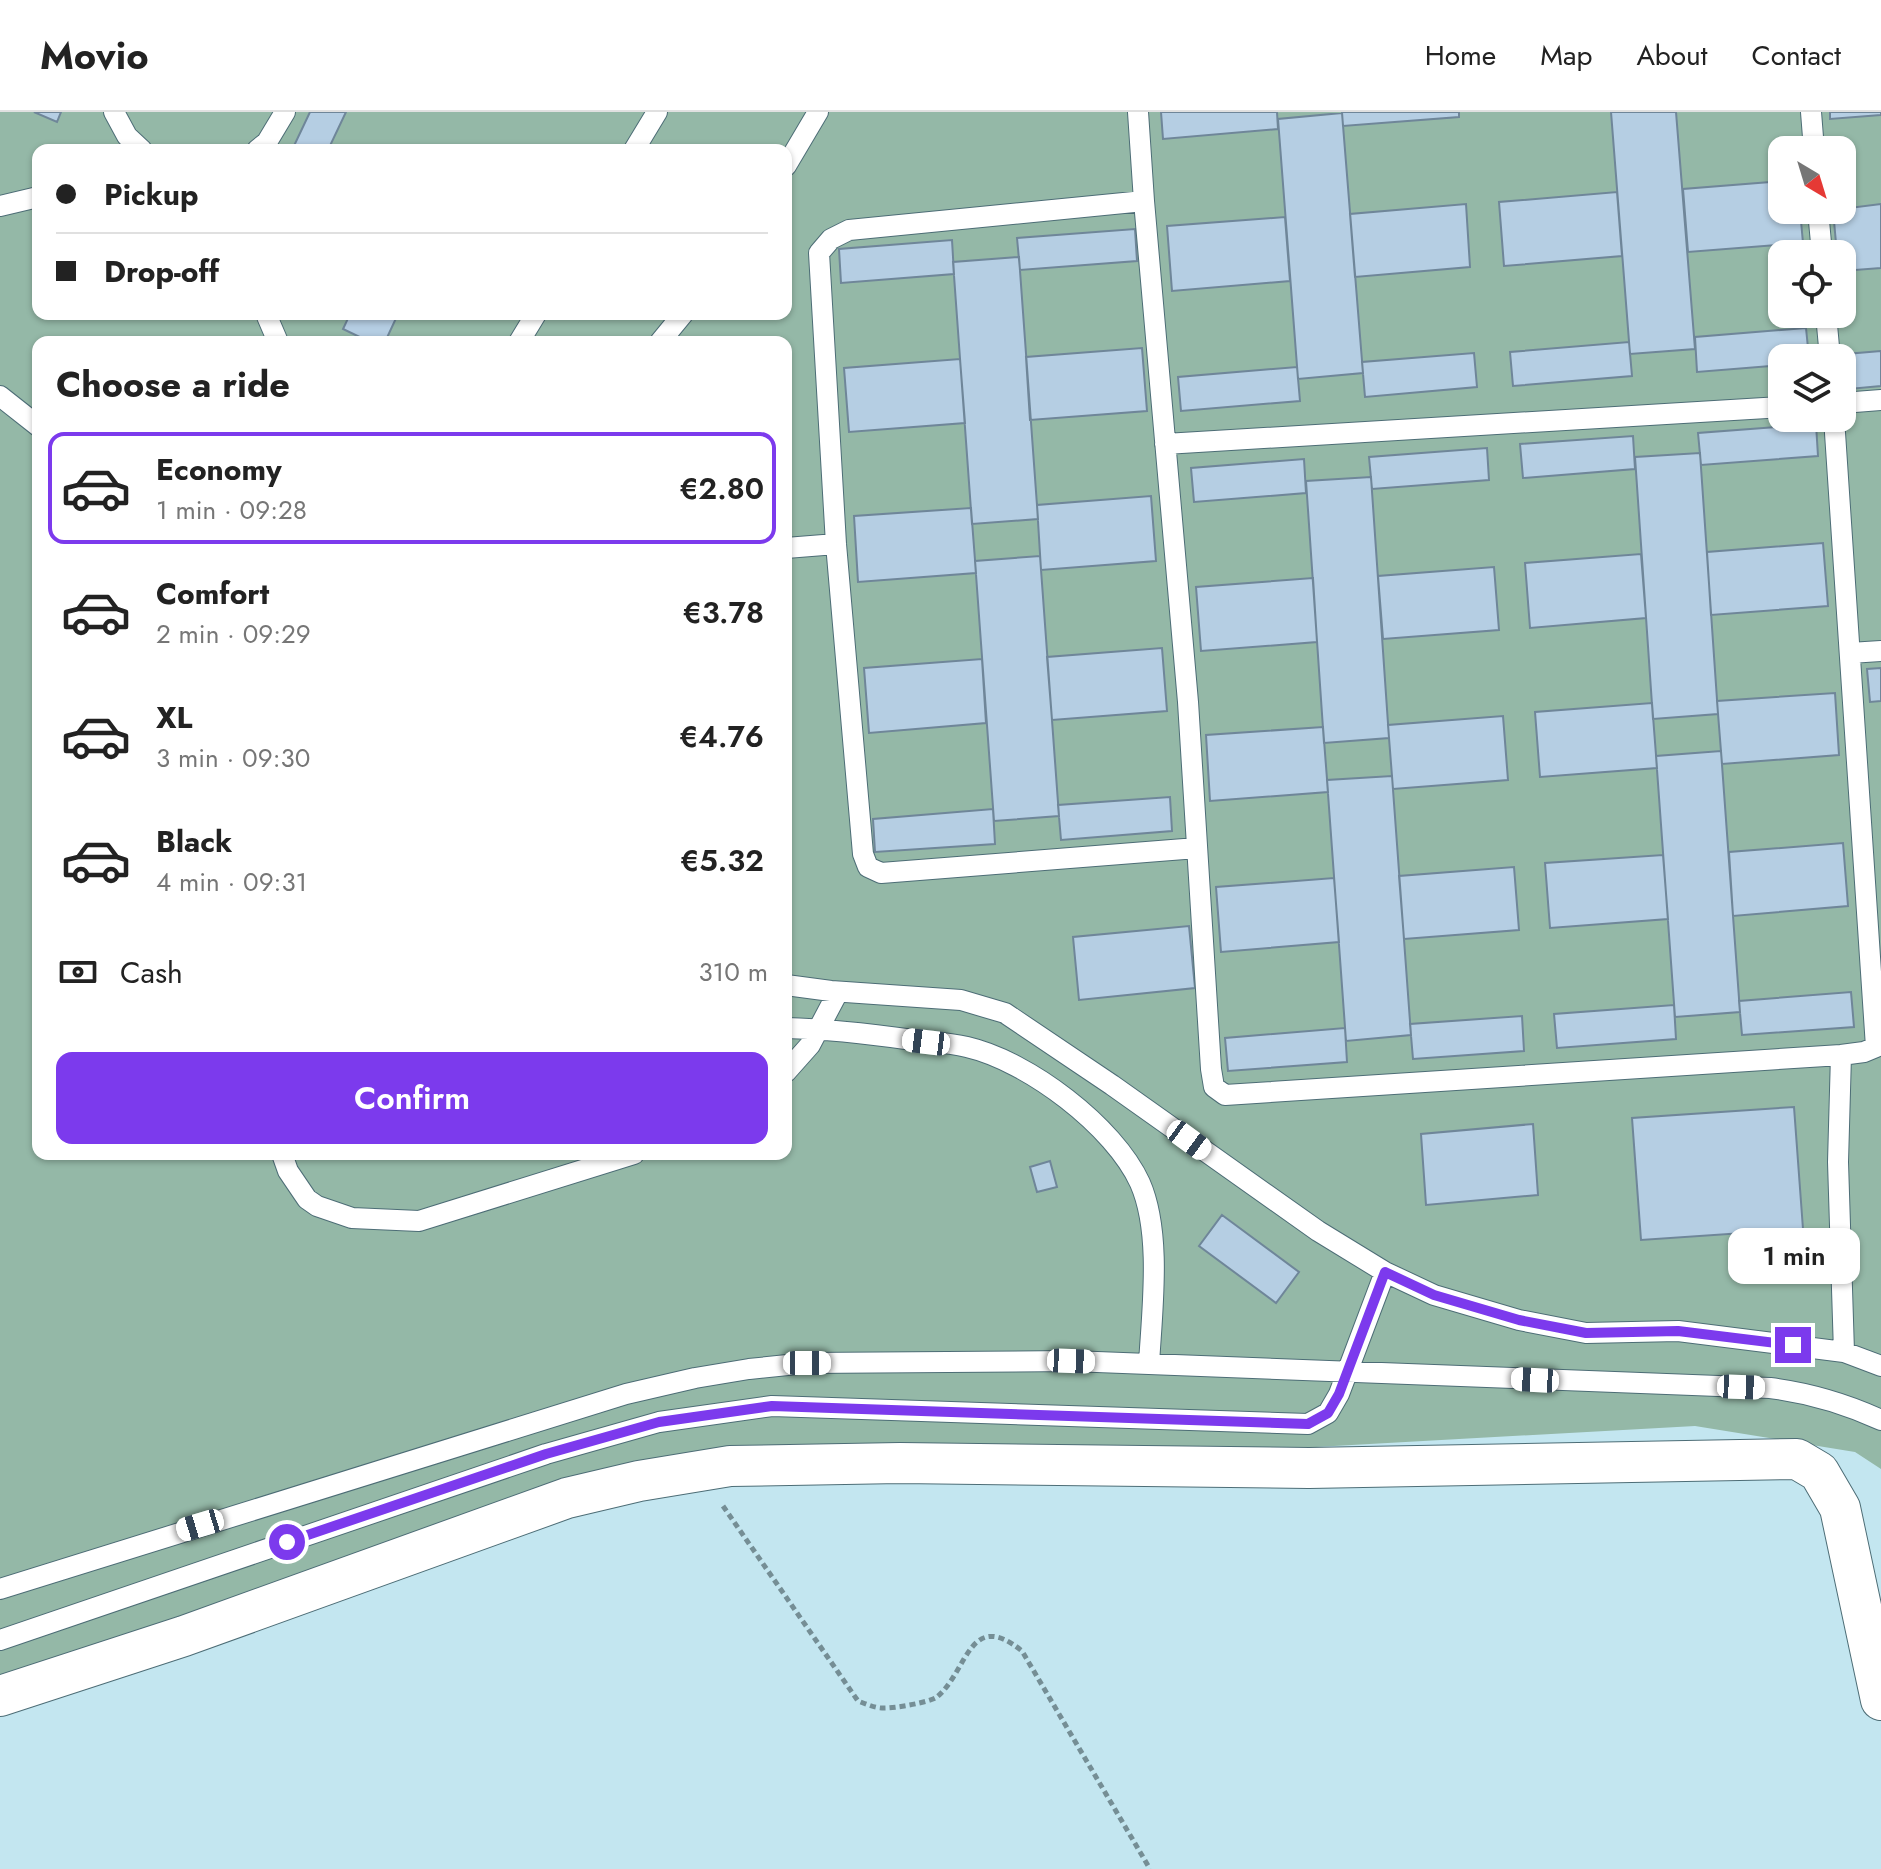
<!DOCTYPE html>
<html lang="en">
<head>
<meta charset="utf-8">
<style>
  body { margin:0; font-family:Jost,sans-serif; background:#f6f6f6; color:#222; height:100vh; display:flex; flex-direction:column; font-size:30px; white-space:nowrap }
  * { box-sizing:border-box; margin:0 }
  p { font-size:26px; color:#767676 }
  .icon { flex:none; width:44px; height:44px; fill:none; stroke:currentColor; stroke-width:2; stroke-linecap:round; stroke-linejoin:round }
  .map { position:relative; flex:1; overflow:hidden }
  .side { position:absolute; left:32px; top:224px; width:760px; height:824px; display:flex; flex-direction:column; background:#fff; border-radius:16px; box-shadow:0 2px 6px #0004 }
  .side>* { flex:none }
  .banner { position:absolute; left:32px; top:32px; width:760px; height:176px; border-radius:16px; box-shadow:0 2px 6px #0004; display:grid; align-content:center; height:176px; padding:0 24px; background:#fff }
  .needle { width:52px; rotate:142deg }
  .tools { position:absolute; left:1768px; top:24px; display:grid; gap:16px }
  .tools a { display:grid; place-items:center; width:88px; height:88px; border-radius:16px; background:#fff; box-shadow:0 2px 6px #0004; font-size:40px }
  .end { position:absolute; width:36px; height:36px; margin:-18px; border:10px solid #7c3aed; background:#fff; box-shadow:0 0 0 4px #fff }
  .from { border-radius:50% }
  .bubble { position:absolute; height:56px; border-radius:16px; background:#fff; box-shadow:0 2px 6px #0004; font-size:26px; font-weight:600; line-height:56px; text-align:center }
  .car { position:absolute; width:24px; height:48px; margin:-24px -12px; border-radius:10px; box-shadow:0 0 6px 2px #0007; background:linear-gradient(#fff 24%,#345 0 40%,#fff 0 76%,#345 0 86%,#fff 0) }
  .banner b { display:flex; align-items:center; gap:28px; height:76px; font-size:30px }
  .banner b+b { border-top:2px solid #e0e0e0 }
  .banner i { width:20px; height:20px; background:#222 }
  ul { padding:0; list-style:none }
  li { display:flex; align-items:center; gap:24px; height:112px; margin:0 16px 12px; padding:0 8px; border:4px solid transparent; border-radius:16px }
  li div { flex:1 }
  li b { display:block; font-size:30px }
  li em { font-style:normal; font-weight:600 }
  li.selected { border-color:#7c3aed }
  li>.icon { width:72px; height:72px; stroke-width:1.5 }
  h2 { padding:0 24px; font-size:36px; line-height:96px }
  .pay { display:flex; align-items:center; gap:20px; height:88px; padding:0 24px; font-size:30px }
  .pay p { margin-inline-start:auto }
  .cta { display:flex; gap:16px; margin-top:auto; padding:16px 24px }
  .cta a { flex:1; height:92px; border-radius:16px; background:#7c3aed; color:#fff; font-size:32px; font-weight:600; line-height:92px; text-align:center }
  header { display:flex; align-items:center; gap:48px; box-sizing:border-box; height:112px; padding:0 40px; background:#fff; border-bottom:2px solid #e0e0e0 }
  header strong { font-size:38px }
  nav { display:flex; gap:44px; margin-inline-start:auto; font-size:28px }
  .map>svg:first-child { display:block }
</style>
</head>
<body>
<header>
<strong>Movio</strong>
<nav><a>Home</a><a>Map</a><a>About</a><a>Contact</a></nav>
</header>
<div class="map">
<svg width="1881" height="1757" viewBox="0 0 1881 1757">
  <rect width="100%" height="100%" fill="#c3e6f0"/>
  <path fill="#94b8a7" fill-rule="evenodd" d="M 0,0 L 1881,0 L 1881,1357 L 1855,1340 L 1695,1314 L 1316,1335 L 903,1339 L 747,1336 L 0,1570 ZM 38,38 L 786,38 L 786,202 L 38,202 ZM 1782,38 L 1842,38 L 1842,98 L 1782,98 ZM 1782,142 L 1842,142 L 1842,202 L 1782,202 ZM 38,230 L 786,230 L 786,1042 L 38,1042 ZM 1782,246 L 1842,246 L 1842,306 L 1782,306 Z"/>
  <path fill="#b5cee3" stroke="#6f8699" stroke-width="2" d="M 34,0 L 61,0 L 57,10 Z
    M 310,0 L 346,0 L 328,38 L 292,38 Z
    M 1161,0 L 1277,0 L 1278,17 L 1163,27 Z
    M 1342,0 L 1459,0 L 1459,5 L 1343,14 Z
    M 1611,0 L 1676,0 L 1695,237 L 1630,242 Z
    M 1830,0 L 1881,0 L 1881,3 L 1830,7 Z
    M 1342,1 L 1363,261 L 1298,267 L 1278,7 Z
    M 1782,69 L 1782,98 L 1800,98 L 1803,131 L 1688,140 L 1683,77 Z
    M 1617,80 L 1622,144 L 1504,154 L 1499,90 Z
    M 1466,92 L 1470,155 L 1355,165 L 1350,102 Z
    M 1881,92 L 1881,156 L 1842,159 L 1842,142 L 1837,142 L 1833,98 Z
    M 1285,105 L 1290,169 L 1172,179 L 1167,114 Z
    M 1135,117 L 1137,149 L 1020,158 L 1017,126 Z
    M 952,128 L 954,162 L 841,171 L 839,137 Z
    M 1019,145 L 1038,407 L 972,412 L 953,150 Z
    M 350,202 L 398,202 L 385,230 L 370,230 L 343,217 Z
    M 1806,216 L 1809,246 L 1782,246 L 1782,253 L 1697,260 L 1695,225 Z
    M 1629,230 L 1632,264 L 1513,274 L 1510,240 Z
    M 1142,236 L 1147,299 L 1030,308 L 1026,245 Z
    M 1881,239 L 1881,274 L 1849,277 L 1846,242 Z
    M 1474,241 L 1477,275 L 1365,285 L 1362,250 Z
    M 960,247 L 965,311 L 849,320 L 844,256 Z
    M 1297,255 L 1300,289 L 1181,299 L 1178,265 Z
    M 1816,312 L 1818,344 L 1701,353 L 1698,321 Z
    M 1633,324 L 1635,357 L 1523,366 L 1520,332 Z
    M 1487,336 L 1489,368 L 1372,377 L 1369,345 Z
    M 1700,341 L 1718,602 L 1653,607 L 1635,345 Z
    M 1304,347 L 1306,381 L 1194,390 L 1191,356 Z
    M 1371,365 L 1389,626 L 1324,631 L 1306,369 Z
    M 1151,384 L 1156,449 L 1041,458 L 1037,393 Z
    M 971,396 L 976,461 L 858,470 L 854,404 Z
    M 1823,431 L 1828,494 L 1711,503 L 1707,440 Z
    M 1641,442 L 1646,506 L 1530,516 L 1525,451 Z
    M 1040,444 L 1059,704 L 994,709 L 975,449 Z
    M 1494,455 L 1499,518 L 1383,527 L 1378,464 Z
    M 1313,466 L 1317,530 L 1201,539 L 1196,475 Z
    M 1162,536 L 1167,599 L 1052,608 L 1047,545 Z
    M 982,547 L 986,611 L 869,621 L 864,556 Z
    M 1881,556 L 1881,589 L 1870,590 L 1867,557 Z
    M 1835,581 L 1839,643 L 1722,652 L 1717,589 Z
    M 1652,591 L 1657,656 L 1540,665 L 1535,600 Z
    M 1503,604 L 1508,668 L 1393,677 L 1388,613 Z
    M 1323,615 L 1328,680 L 1210,689 L 1206,623 Z
    M 1721,639 L 1740,900 L 1675,905 L 1656,644 Z
    M 1392,664 L 1411,923 L 1346,929 L 1327,668 Z
    M 1170,685 L 1172,719 L 1061,728 L 1058,693 Z
    M 993,697 L 995,732 L 875,740 L 873,707 Z
    M 1843,731 L 1848,794 L 1733,804 L 1729,740 Z
    M 1663,743 L 1668,807 L 1550,816 L 1545,751 Z
    M 1514,755 L 1519,818 L 1404,827 L 1399,764 Z
    M 1334,766 L 1339,830 L 1221,840 L 1216,775 Z
    M 1189,814 L 1195,876 L 1079,888 L 1073,825 Z
    M 1851,880 L 1854,915 L 1742,923 L 1739,889 Z
    M 1674,893 L 1676,927 L 1557,936 L 1554,902 Z
    M 1522,904 L 1524,939 L 1413,947 L 1410,912 Z
    M 1345,916 L 1347,950 L 1228,959 L 1225,926 Z
    M 1794,995 L 1803,1117 L 1641,1128 L 1632,1006 Z
    M 1533,1012 L 1538,1083 L 1426,1093 L 1421,1022 Z
    M 1050,1049 L 1057,1075 L 1037,1080 L 1030,1055 Z
    M 1222,1103 L 1299,1160 L 1276,1191 L 1199,1134 Z"/>
  <g fill="none" stroke-linecap="round" stroke-linejoin="round">
    <g stroke="#4d6d76" stroke-width="22">
      <path id="lane" d="M 114,0 L 127,24 L 142,38
        M 1138,0 L 1144,89 L 1188,590 L 1211,957 L 1214,975 L 1225,983 L 1841,943 L 1864,940 L 1876,935 L 1834,306
        M 1811,0 L 1814,38
        M 257,38 L 267,30 L 285,0
        M 634,38 L 657,0
        M 786,54 L 818,0
        M 1144,89 L 849,118 L 831,127 L 819,141 L 836,432 L 863,742 L 868,755 L 881,761 L 1197,736
        M 0,94 L 38,85
        M 1818,98 L 1822,142
        M 266,202 L 278,230
        M 1826,202 L 1830,246
        M 519,230 L 536,202
        M 660,230 L 683,202
        M 0,284 L 38,314
        M 1842,291 L 1881,288
        M 1165,332 L 1782,295
        M 786,436 L 836,432
        M 1850,541 L 1881,539
        M 786,873 L 831,879 L 961,888 L 1005,901 L 1112,973 L 1318,1119 L 1385,1160 L 1434,1183 L 1519,1208 L 1586,1221 L 1678,1219 L 1844,1240 L 1881,1254
        M 786,916 C 829,917 871,922 913,928 C 931,930 950,931 967,935 C 1028,949 1114,1014 1140,1071 C 1162,1121 1152,1198 1149,1252
        M 1841,943 L 1838,1050 L 1844,1240
        M 786,960 L 810,933 L 838,880
        M 282,1042 L 288,1059 L 307,1087 L 317,1094 L 352,1106 L 419,1109 L 634,1042
        M 0,1477 L 626,1282 L 695,1266 L 749,1257 L 807,1251 L 1071,1249 L 1770,1276 C 1810,1281 1844,1291 1881,1308
        M 0,1528 L 546,1342 L 659,1310 L 772,1294 L 1308,1312 L 1328,1301 L 1339,1282 L 1385,1160"/>
    </g>
    <g stroke="#4d6d76" stroke-width="42">
      <path id="street" d="M 0,1584 L 184,1524 L 567,1386 L 639,1369 L 730,1354 L 900,1351 L 1309,1356 L 1797,1347 L 1819,1360 L 1840,1396 L 1881,1588"/>
    </g>
    <path stroke="#758e95" stroke-width="5" stroke-dasharray="6 4" stroke-linecap="butt" d="M 723,1394 L 858,1589 C 866,1592 875,1596 882,1596 C 892,1597 931,1590 937,1585 C 968,1559 969,1496 1022,1539 L 1150,1757"/>
    <use href="#lane" stroke="#fff" stroke-width="20"/>
    <use href="#street" stroke="#fff" stroke-width="40"/>
  </g>
  <g fill="none" stroke-linecap="round" stroke-linejoin="round">
    <path stroke="#7c3aed" stroke-width="10" d="M 287,1430 L 546,1342 L 659,1310 L 772,1294 L 1308,1312 L 1328,1301 L 1339,1282 L 1385,1160 L 1434,1183 L 1519,1208 L 1586,1221 L 1678,1219 L 1793,1233"/>
  </g>
</svg>
<div class="tools">
<a><svg class="needle" viewBox="-14 -14 28 28"><path d="M0-13l5 13h-10z" fill="#e53935"/><path d="M0 13l5-13h-10z" fill="#767676"/></svg></a>
<a><svg class="icon" aria-label="locate" viewBox="0 0 24 24"><circle cx="12" cy="12" r="6"/><path d="M12 2v4M12 18v4M2 12h4M18 12h4"/></svg></a>
<a><svg class="icon" aria-label="layers" viewBox="0 0 24 24"><path d="M12 4l9 5-9 5-9-5zM3 14l9 5 9-5"/></svg></a>
</div>
<i class="end from" style="left:287px;top:1430px"></i>
<i class="end" style="left:1793px;top:1233px"></i>
<div class="bubble" style="left:1728px;top:1116px;width:132px">1 min</div>
<i class="car" style="left:926px;top:930px;rotate:277deg"></i>
<i class="car" style="left:1189px;top:1028px;rotate:126deg"></i>
<i class="car" style="left:1071px;top:1249px;rotate:92deg"></i>
<i class="car" style="left:807px;top:1251px;rotate:90deg"></i>
<i class="car" style="left:1535px;top:1268px;rotate:273deg"></i>
<i class="car" style="left:1741px;top:1275px;rotate:92deg"></i>
<i class="car" style="left:200px;top:1413px;rotate:253deg"></i>
<div class="banner">
<b><i class="from"></i>Pickup</b>
<b><i></i>Drop-off</b>
</div>
<section class="side">
<h2>Choose a ride</h2>
<ul>
<li class="selected"><svg class="icon" aria-label="car" viewBox="0 0 24 24"><path d="M5 17H2v-5l4-1 3-4h7l3 4 3 1v5h-3M9 17h6M6 11h13"/><circle cx="7" cy="17" r="2"/><circle cx="17" cy="17" r="2"/></svg><div><b>Economy</b><p>1 min · 09:28</p></div><em>€2.80</em></li>
<li><svg class="icon" aria-label="car" viewBox="0 0 24 24"><path d="M5 17H2v-5l4-1 3-4h7l3 4 3 1v5h-3M9 17h6M6 11h13"/><circle cx="7" cy="17" r="2"/><circle cx="17" cy="17" r="2"/></svg><div><b>Comfort</b><p>2 min · 09:29</p></div><em>€3.78</em></li>
<li><svg class="icon" aria-label="car" viewBox="0 0 24 24"><path d="M5 17H2v-5l4-1 3-4h7l3 4 3 1v5h-3M9 17h6M6 11h13"/><circle cx="7" cy="17" r="2"/><circle cx="17" cy="17" r="2"/></svg><div><b>XL</b><p>3 min · 09:30</p></div><em>€4.76</em></li>
<li><svg class="icon" aria-label="car" viewBox="0 0 24 24"><path d="M5 17H2v-5l4-1 3-4h7l3 4 3 1v5h-3M9 17h6M6 11h13"/><circle cx="7" cy="17" r="2"/><circle cx="17" cy="17" r="2"/></svg><div><b>Black</b><p>4 min · 09:31</p></div><em>€5.32</em></li>
</ul>
<div class="pay"><svg class="icon" aria-label="cash" viewBox="0 0 24 24"><path d="M3 7h18v10H3z"/><circle cx="12" cy="12" r="2"/></svg>Cash<p>310 m</p></div>
<div class="cta"><a>Confirm</a></div>
</section>
</div>
</body>
</html>
